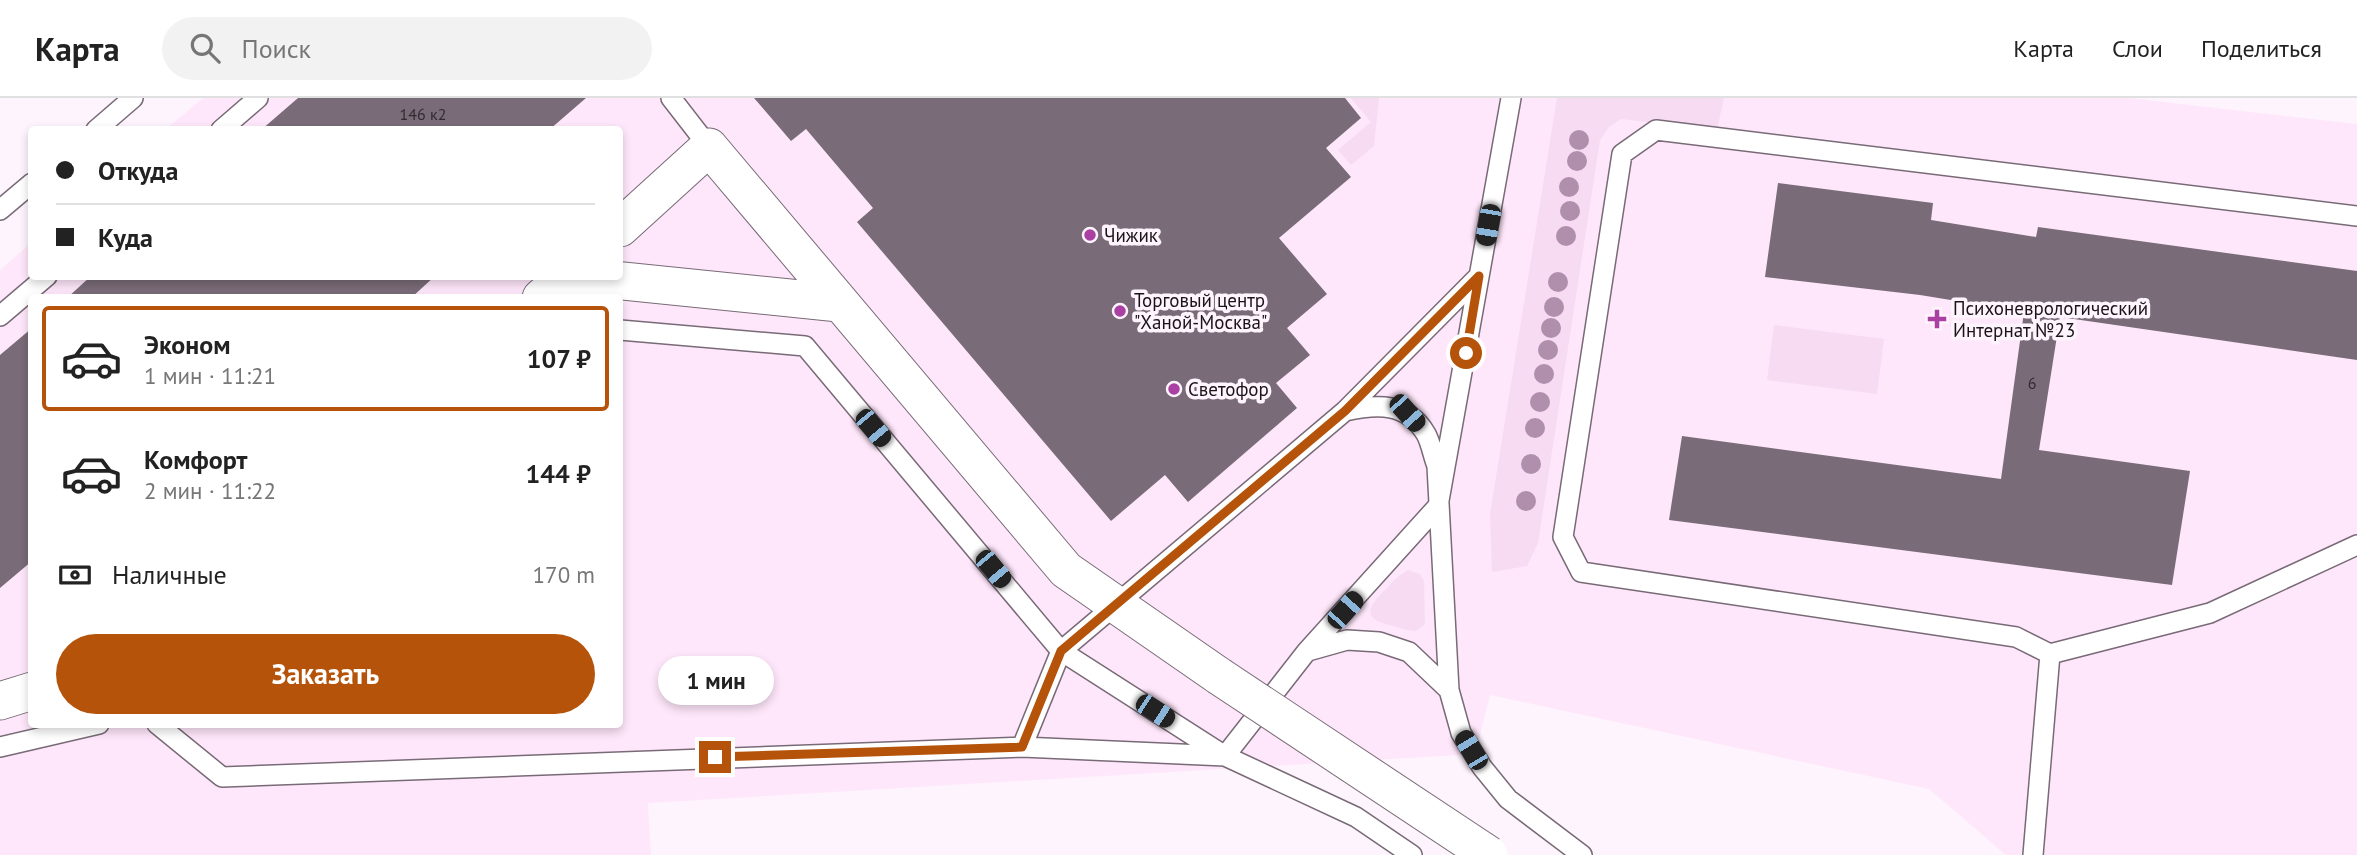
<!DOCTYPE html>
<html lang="ru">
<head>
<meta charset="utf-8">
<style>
  body { margin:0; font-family:"PT Sans",sans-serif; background:#f2f2f2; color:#222; height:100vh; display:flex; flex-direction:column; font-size:26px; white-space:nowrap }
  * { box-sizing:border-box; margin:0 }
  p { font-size:23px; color:#767676 }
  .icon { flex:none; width:38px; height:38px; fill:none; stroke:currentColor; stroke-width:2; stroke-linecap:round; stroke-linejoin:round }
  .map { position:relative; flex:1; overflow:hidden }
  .drawer { position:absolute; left:28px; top:196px; width:595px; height:434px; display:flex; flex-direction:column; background:#fff; border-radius:7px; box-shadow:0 4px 10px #0003 }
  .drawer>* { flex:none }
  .top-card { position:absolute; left:28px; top:28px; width:595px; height:154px; border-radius:7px; box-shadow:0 4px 10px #0003; display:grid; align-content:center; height:154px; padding:0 28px; background:#fff }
  .end { position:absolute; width:32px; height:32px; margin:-16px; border:9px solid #b45309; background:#fff; box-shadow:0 0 0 4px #fff }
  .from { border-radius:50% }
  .bubble { position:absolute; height:49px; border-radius:24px; background:#fff; box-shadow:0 4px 10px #0003; font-size:23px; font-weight:600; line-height:49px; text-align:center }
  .car { position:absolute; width:21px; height:42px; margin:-21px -10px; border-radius:9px; box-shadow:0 0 5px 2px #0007; background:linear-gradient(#222 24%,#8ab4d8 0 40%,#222 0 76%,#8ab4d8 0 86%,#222 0) }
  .top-card b { display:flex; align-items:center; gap:24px; height:66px; font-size:26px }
  .top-card b+b { border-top:2px solid #e0e0e0 }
  .top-card i { width:18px; height:18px; background:#222 }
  ul { padding:12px 0 0; list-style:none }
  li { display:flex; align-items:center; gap:21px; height:105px; margin:0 14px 10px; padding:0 14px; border:4px solid transparent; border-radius:7px }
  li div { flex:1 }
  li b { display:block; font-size:26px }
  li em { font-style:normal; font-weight:600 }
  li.selected { border-color:#b45309 }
  li>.icon { width:63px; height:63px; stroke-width:1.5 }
  .pay { display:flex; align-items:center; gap:18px; height:77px; padding:0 28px; font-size:26px }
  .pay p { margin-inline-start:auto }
  .action { display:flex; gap:14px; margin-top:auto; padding:14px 28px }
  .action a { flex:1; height:80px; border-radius:42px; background:#b45309; color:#fff; font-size:28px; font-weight:600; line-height:80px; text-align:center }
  header { display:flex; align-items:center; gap:42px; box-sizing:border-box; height:98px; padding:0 35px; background:#fff; border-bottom:2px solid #e0e0e0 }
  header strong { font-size:33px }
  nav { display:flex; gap:38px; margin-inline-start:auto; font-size:24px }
  .search { width:490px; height:63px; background:#f2f2f2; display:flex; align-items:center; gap:18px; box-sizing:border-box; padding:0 24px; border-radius:38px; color:#767676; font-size:26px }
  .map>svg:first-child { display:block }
</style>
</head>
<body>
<header>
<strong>Карта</strong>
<div class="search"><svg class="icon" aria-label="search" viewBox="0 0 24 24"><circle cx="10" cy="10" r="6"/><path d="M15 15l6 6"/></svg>Поиск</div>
<nav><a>Карта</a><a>Слои</a><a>Поделиться</a></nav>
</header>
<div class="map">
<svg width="2357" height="757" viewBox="0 0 2357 757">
  <rect width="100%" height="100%" fill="#fef4fd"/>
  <path fill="#fee7fa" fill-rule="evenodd" d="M 203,0 L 2129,0 L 2357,26 L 2357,757 L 2006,757 L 1929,691 L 1490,597 L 1475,656 L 648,705 L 651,757 L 0,757 L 0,172 L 31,145 L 32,178 L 620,178 L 620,32 L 166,31 ZM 32,200 L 620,200 L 620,626 L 32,626 Z"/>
  <path fill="#f7dbf3" d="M 1351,0 L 1379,0 L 1374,48 L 1351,67 L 1338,52 L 1371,24 Z
    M 1557,0 L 1724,0 L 1717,32 L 1621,21 L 1610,28 L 1600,42 L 1538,445 L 1527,468 L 1492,474 L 1490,416 Z
    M 1774,227 L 1884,241 L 1877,296 L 1767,282 Z
    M 1408,472 L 1420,476 L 1424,483 L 1425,526 L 1416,533 C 1406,533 1398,529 1389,527 C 1358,519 1371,506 1387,490 C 1393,483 1399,477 1408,472 Z"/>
  <path fill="#796b77" d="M 298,0 L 586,0 L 549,32 L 261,32 Z
    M 754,0 L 1345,0 L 1361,20 L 1326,50 L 1351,79 L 1279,140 L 1327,196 L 1287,230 L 1310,257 L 1276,285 L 1297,310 L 1188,404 L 1165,377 L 1111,423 L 857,124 L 873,110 L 806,31 L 791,43 Z
    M 1778,85 L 1933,105 L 1931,122 L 2036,139 L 2038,129 L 2357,173 L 2357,262 L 2060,219 L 2039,352 L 2190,373 L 2172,487 L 1669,422 L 1682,338 L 2001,381 L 2024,214 L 1920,197 L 1765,179 Z
    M 91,178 L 435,178 L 411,200 L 67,200 Z
    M 32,230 L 32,463 L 0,490 L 0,257 Z"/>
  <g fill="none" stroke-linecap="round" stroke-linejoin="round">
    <g stroke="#786a76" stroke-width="22">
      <path id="lane" d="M 671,0 L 709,49
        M 96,32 L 133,0
        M 221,32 L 258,0
        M 0,112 L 32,85
        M 2357,118 L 1656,32 L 1622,56 L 1563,439 L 1581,474 L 2016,539 L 2050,556 L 2210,515 L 2357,447
        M 0,218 L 47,178
        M 620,232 L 805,248 L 1061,553 L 1225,658 L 1356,719 L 1412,757
        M 1345,313 C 1377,306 1407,304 1426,336 C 1431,345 1433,358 1437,368 L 1449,592 L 1461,635 L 1482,669 L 1508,701 L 1582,757
        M 1308,553 L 1347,542 L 1379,544 L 1409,554 L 1449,592
        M 157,626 L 222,679 L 1022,649 L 1225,658
        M 0,649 L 99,626
        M 1022,649 L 1061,553 L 1345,313 L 1479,178
        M 1225,658 L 1307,553 L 1438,408 L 1511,0
        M 2033,757 L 2050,556"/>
    </g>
    <g stroke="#786a76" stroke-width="39">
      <path id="street" d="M 620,130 L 709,49 L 1066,472 L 1219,578
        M 574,178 L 839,205
        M 541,200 L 566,178
        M 0,603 L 32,593"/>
    </g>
    <use href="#lane" stroke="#fff" stroke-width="19"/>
    <use href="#street" stroke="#fff" stroke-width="37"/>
    <g stroke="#786a76" stroke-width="39" stroke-linecap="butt">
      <path id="street-bridge" d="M 1219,578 L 1489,757"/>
    </g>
    <use href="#street-bridge" stroke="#fff" stroke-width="37"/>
  </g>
  <g fill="#b08fad">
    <circle cx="1579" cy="42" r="10"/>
    <circle cx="1577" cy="63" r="10"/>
    <circle cx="1569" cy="89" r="10"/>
    <circle cx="1570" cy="113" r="10"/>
    <circle cx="1566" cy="138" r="10"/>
    <circle cx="1558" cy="184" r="10"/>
    <circle cx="1554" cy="209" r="10"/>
    <circle cx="1551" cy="230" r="10"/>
    <circle cx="1548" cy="252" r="10"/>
    <circle cx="1544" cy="276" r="10"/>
    <circle cx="1540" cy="304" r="10"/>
    <circle cx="1535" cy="330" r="10"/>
    <circle cx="1531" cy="366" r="10"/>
    <circle cx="1526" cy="403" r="10"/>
  </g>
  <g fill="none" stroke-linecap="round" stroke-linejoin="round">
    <path stroke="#b45309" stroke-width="9" d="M 715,659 L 1022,649 L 1061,553 L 1345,313 L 1479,178 L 1466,255"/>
  </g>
  <g fill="#a940a2" stroke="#fef4fd" stroke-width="2.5">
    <circle cx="1090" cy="137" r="7"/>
    <circle cx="1120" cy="213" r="7"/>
    <path d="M1933.5 210.5h7v7h7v7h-7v7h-7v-7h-7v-7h7z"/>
    <circle cx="1174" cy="291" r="7"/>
  </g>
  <g text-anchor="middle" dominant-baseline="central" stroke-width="7" stroke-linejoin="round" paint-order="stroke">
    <g font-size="16" fill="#322a30">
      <text x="423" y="16">146 к2</text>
      <text x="2032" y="285">6</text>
    </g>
    <g font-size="19" fill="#1a1419" stroke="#fef4fd" text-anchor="start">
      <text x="1104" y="137">Чижик</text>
      <text x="1134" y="202">Торговый центр<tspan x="1134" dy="22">"Ханой-Москва"</tspan></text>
      <text x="1953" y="210">Психоневрологический<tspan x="1953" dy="22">Интернат №23</tspan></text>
      <text x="1188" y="291">Светофор</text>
    </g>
  </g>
</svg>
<i class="end from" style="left:1466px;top:255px"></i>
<i class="end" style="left:715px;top:659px"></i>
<div class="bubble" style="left:658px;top:558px;width:116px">1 мин</div>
<i class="car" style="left:1488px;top:127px;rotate:190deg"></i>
<i class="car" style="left:1407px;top:315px;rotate:138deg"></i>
<i class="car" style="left:873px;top:330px;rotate:140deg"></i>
<i class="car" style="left:993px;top:471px;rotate:140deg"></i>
<i class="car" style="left:1345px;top:512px;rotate:42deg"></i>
<i class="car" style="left:1155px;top:613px;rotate:123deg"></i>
<i class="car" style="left:1471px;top:652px;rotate:329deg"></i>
<div class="top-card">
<b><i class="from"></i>Откуда</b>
<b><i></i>Куда</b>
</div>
<section class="drawer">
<ul>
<li class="selected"><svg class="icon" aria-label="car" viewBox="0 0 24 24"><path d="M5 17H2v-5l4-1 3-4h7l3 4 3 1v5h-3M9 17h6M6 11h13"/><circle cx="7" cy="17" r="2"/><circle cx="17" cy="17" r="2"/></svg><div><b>Эконом</b><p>1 мин · 11:21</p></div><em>107 ₽</em></li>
<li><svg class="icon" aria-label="car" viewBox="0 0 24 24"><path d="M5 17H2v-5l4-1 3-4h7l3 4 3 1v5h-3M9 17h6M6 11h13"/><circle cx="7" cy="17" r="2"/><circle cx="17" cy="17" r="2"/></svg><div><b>Комфорт</b><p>2 мин · 11:22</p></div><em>144 ₽</em></li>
</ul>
<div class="pay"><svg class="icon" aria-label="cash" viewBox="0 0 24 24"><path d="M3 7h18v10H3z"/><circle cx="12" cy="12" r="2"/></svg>Наличные<p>170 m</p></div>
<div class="action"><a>Заказать</a></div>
</section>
</div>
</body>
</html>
